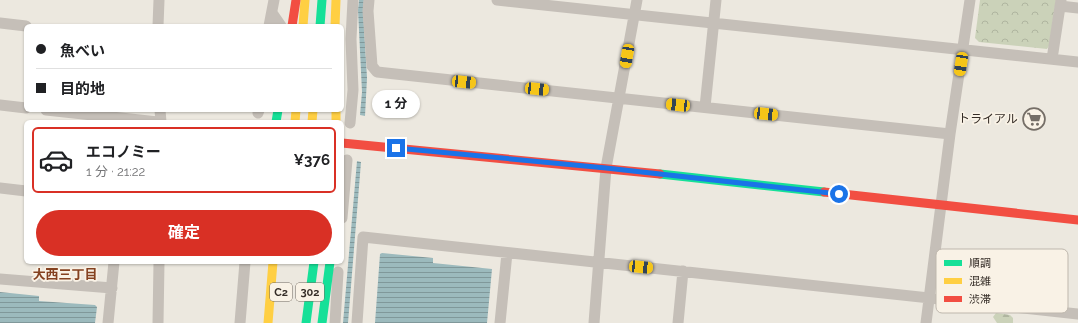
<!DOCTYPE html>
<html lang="ja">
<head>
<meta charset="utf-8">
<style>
  body { margin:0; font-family:Raleway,"Noto Sans JP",sans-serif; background:#f6f6f6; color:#202124; height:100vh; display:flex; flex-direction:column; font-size:15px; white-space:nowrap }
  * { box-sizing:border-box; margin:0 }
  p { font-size:13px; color:#757577 }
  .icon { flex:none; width:22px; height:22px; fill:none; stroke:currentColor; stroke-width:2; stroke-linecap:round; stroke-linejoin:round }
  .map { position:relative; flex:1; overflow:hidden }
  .sheet { position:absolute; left:24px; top:120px; width:320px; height:144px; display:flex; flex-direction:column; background:#fff; border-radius:6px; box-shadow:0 1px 3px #0004 }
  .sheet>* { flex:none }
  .top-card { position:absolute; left:24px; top:24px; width:320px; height:88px; border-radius:6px; box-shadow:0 1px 3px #0004; display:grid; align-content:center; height:88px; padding:0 12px; background:#fff }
  .end { position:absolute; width:18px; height:18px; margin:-9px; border:5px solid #1a73e8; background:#fff; box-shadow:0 0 0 2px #fff }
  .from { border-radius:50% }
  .bubble { position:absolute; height:28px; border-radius:14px; background:#fff; box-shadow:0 1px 3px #0004; font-size:13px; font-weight:700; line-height:28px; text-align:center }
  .car { position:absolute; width:12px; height:24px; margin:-12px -6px; border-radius:5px; box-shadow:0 0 3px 1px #0007; background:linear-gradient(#f5c518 24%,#345 0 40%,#f5c518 0 76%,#345 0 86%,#f5c518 0) }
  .top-card b { display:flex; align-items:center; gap:14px; height:38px; font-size:15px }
  .top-card b+b { border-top:1px solid #e0e0e0 }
  .top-card i { width:10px; height:10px; background:#202124 }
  ul { padding:7px 0 0; list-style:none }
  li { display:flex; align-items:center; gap:12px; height:66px; margin:0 8px 6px; padding:0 4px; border:2px solid #e0e0e0; border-radius:6px }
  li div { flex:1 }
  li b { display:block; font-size:15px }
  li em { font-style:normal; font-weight:700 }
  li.selected { border-color:#d93025 }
  li>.icon { width:36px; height:36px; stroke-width:1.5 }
  .cta { display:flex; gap:8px; margin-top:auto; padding:8px 12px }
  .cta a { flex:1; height:46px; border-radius:24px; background:#d93025; color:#fff; font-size:16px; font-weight:700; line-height:46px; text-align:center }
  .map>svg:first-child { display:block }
</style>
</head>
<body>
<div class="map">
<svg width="1078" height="323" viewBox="0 0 1078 323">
  <defs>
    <pattern id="forest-firs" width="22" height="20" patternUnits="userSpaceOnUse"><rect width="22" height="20" fill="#cbd2b9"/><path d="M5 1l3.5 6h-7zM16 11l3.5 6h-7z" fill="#afb59f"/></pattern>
    <pattern id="park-crowns" width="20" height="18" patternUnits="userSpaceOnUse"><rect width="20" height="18" fill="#cbd2b9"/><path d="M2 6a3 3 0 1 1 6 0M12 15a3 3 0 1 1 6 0" fill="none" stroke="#afb59f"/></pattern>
    <pattern id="water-rules" width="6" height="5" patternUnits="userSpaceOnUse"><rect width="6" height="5" fill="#9cbabd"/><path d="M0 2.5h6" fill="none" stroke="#80989a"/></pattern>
  </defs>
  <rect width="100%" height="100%" fill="#ece8df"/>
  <path fill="url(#forest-firs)" d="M 996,313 L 1010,315 L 1013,318 L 1013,323 L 997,323 L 993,317 Z"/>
  <path fill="url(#park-crowns)" d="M 980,0 L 1056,0 L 1049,46 L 1047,49 L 979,42 L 975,38 Z"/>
  <path fill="url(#water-rules)" d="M 359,0 L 364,0 L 363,9 L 367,78 L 365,116 L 360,115 L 362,92 L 358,10 Z
    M 357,161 L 361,162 L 348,323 L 343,323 Z
    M 382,253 L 433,258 L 433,263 L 492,269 L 487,323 L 375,323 L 380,254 Z
    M 0,292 L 39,296 L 39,301 L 95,305 L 97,307 L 95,323 L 0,323 Z"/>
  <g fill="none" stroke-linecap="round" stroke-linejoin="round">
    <path stroke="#c5bfb8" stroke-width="11" d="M 369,0 L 368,11 L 372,66 L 377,72 L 950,134
      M 497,0 L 1078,62
      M 1060,6 L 1078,8
      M 272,13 L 281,26
      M 0,23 L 26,26
      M 158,26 L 159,0
      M 269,26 L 274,0
      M 1052,59 L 1061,0
      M 0,105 L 26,108
      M 705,107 L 716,0
      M 46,110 L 158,122
      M 160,110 L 161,122
      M 258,113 L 259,110
      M 350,123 L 353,90 L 351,39 L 353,0
      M 0,188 L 26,191
      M 342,218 L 347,160
      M 0,279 L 112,288
      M 108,323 L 114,262
      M 158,323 L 159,262
      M 240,323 L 245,262
      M 335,323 L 338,272
      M 357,323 L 363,237 L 1078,314
      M 500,323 L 507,253
      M 594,323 L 606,168 L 637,0
      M 678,323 L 683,271
      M 926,323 L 950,134 L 970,0"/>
    <path stroke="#16e098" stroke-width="9" d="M 320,26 L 322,0
      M 276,122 L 278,110
      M 660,174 L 824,192
      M 306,323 L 314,262
      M 322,323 L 330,262"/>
    <path stroke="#ffcf43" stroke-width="9" d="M 303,26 L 305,0
      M 335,26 L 336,0
      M 336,110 L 336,122
      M 295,122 L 296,110
      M 312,122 L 313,110
      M 268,323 L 273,262"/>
    <path stroke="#f24e42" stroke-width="9" d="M 342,143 L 660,174
      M 824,192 L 1078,220"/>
    <path stroke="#f24e42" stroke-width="9" d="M 292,26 L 296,0"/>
  </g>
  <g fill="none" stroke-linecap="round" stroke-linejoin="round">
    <path stroke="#1a73e8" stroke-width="5" d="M 396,148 L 606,168 L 839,194"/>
  </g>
  <defs>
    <g id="supermarket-ring" transform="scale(1.15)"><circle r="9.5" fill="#f9f2e6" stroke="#756e67" stroke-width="1.5"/><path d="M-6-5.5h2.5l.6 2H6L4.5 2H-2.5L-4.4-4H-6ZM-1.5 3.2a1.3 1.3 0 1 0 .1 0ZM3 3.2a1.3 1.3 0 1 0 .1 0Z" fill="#756e67"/></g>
  </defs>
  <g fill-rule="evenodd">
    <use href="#supermarket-ring" x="1034" y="119"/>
  </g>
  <g text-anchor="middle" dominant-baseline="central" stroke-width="3.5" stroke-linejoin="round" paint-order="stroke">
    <g fill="#f9f2e6" stroke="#706860" stroke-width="1">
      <rect x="270" y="283" width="22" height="18" rx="3"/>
      <rect x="296" y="283" width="28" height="18" rx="3"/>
    </g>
    <g font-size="11" font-weight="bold" fill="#352d27">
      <text x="281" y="292">C2</text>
      <text x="310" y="292">302</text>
    </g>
    <g font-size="12" fill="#352d27" stroke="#f9f2e6" text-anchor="end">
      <text x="1018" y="119">トライアル</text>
    </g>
    <g font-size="13" font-weight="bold" fill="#844120" stroke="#f9f2e6">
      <text x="65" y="274">大西三丁目</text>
    </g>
  </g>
  <rect x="936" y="249" width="132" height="64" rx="6" fill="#f9f2e6" stroke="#beb7ad" stroke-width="1"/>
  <rect x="944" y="260" width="18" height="6" fill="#16e098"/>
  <rect x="944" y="278" width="18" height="6" fill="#ffcf43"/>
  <rect x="944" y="296" width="18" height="6" fill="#f24e42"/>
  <g font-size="11" fill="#352d27">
    <text x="969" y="267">順調</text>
    <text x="969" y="285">混雑</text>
    <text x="969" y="303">渋滞</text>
  </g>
</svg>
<i class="end from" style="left:839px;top:194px"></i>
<i class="end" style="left:396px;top:148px"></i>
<div class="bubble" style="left:372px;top:90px;width:48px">1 分</div>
<i class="car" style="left:627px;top:56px;rotate:190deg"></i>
<i class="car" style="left:961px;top:64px;rotate:189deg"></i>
<i class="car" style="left:464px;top:82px;rotate:96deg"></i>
<i class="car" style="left:537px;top:89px;rotate:96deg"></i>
<i class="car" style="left:678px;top:105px;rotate:276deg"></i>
<i class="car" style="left:766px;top:114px;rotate:96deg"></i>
<i class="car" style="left:641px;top:267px;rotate:96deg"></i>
<div class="top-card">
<b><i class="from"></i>魚べい</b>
<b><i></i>目的地</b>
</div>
<section class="sheet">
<ul>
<li class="selected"><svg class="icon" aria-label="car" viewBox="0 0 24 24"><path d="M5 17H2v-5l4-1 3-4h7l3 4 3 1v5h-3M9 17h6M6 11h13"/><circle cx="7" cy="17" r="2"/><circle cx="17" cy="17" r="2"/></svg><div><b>エコノミー</b><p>1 分 · 21:22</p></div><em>¥376</em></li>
</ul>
<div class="cta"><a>確定</a></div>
</section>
</div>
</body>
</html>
